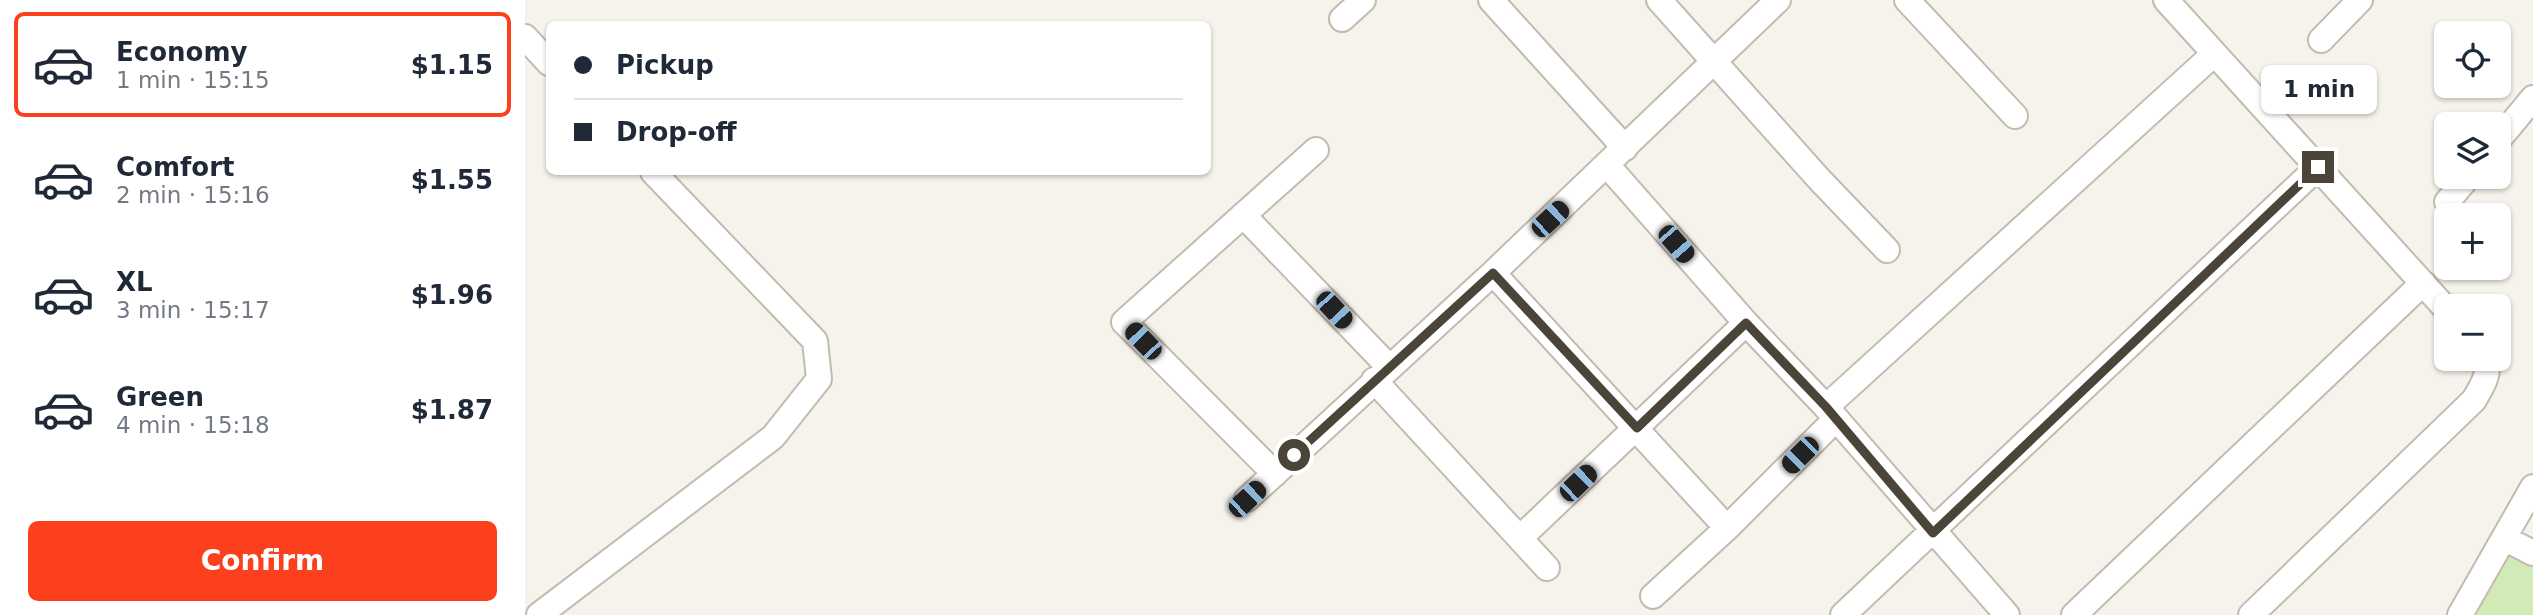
<!DOCTYPE html>
<html lang="en">
<head>
<meta charset="utf-8">
<style>
  body { margin:0; font-family:"DejaVu Sans",sans-serif; background:#f2f2f3; color:#1f2937; height:100vh; display:flex; flex-direction:column; font-size:26px; white-space:nowrap }
  * { box-sizing:border-box; margin:0 }
  p { font-size:23px; color:#747a83 }
  .icon { flex:none; width:38px; height:38px; fill:none; stroke:currentColor; stroke-width:2; stroke-linecap:round; stroke-linejoin:round }
  .map { position:relative; flex:1; overflow:hidden }
  .side { display:flex; flex-direction:column; background:#fff; width:525px }
  .side>* { flex:none }
  .top-card { position:absolute; left:21px; top:21px; width:665px; height:154px; border-radius:10px; box-shadow:0 2px 5px #0004; display:grid; align-content:center; height:154px; padding:0 28px; background:#fff }
  .tools { position:absolute; left:1909px; top:21px; display:grid; gap:14px }
  .tools a { display:grid; place-items:center; width:77px; height:77px; border-radius:10px; background:#fff; box-shadow:0 2px 5px #0004; font-size:35px }
  .end { position:absolute; width:32px; height:32px; margin:-16px; border:9px solid #4b4439; background:#fff; box-shadow:0 0 0 4px #fff }
  .from { border-radius:50% }
  .bubble { position:absolute; height:49px; border-radius:10px; background:#fff; box-shadow:0 2px 5px #0004; font-size:23px; font-weight:600; line-height:49px; text-align:center }
  .car { position:absolute; width:21px; height:42px; margin:-21px -10px; border-radius:9px; box-shadow:0 0 5px 2px #0007; background:linear-gradient(#222 24%,#8ab4d8 0 40%,#222 0 76%,#8ab4d8 0 86%,#222 0) }
  .top-card b { display:flex; align-items:center; gap:24px; height:66px; font-size:26px }
  .top-card b+b { border-top:2px solid #e0e1e3 }
  .top-card i { width:18px; height:18px; background:#1f2937 }
  ul { padding:12px 0 0; list-style:none }
  li { display:flex; align-items:center; gap:21px; height:105px; margin:0 14px 10px; padding:0 14px; border:4px solid transparent; border-radius:10px }
  li div { flex:1 }
  li b { display:block; font-size:26px }
  li em { font-style:normal; font-weight:600 }
  li.selected { border-color:#fc3f1d }
  li>.icon { width:63px; height:63px; stroke-width:1.5 }
  .primary-button { display:flex; gap:14px; margin-top:auto; padding:14px 28px }
  .primary-button a { flex:1; height:80px; border-radius:10px; background:#fc3f1d; color:#fff; font-size:28px; font-weight:600; line-height:80px; text-align:center }
  main { display:flex; flex:1; min-height:0 }
  .map>svg:first-child { display:block }
</style>
</head>
<body>
<main>
<section class="side">
<ul>
<li class="selected"><svg class="icon" aria-label="car" viewBox="0 0 24 24"><path d="M5 17H2v-5l4-1 3-4h7l3 4 3 1v5h-3M9 17h6M6 11h13"/><circle cx="7" cy="17" r="2"/><circle cx="17" cy="17" r="2"/></svg><div><b>Economy</b><p>1 min · 15:15</p></div><em>$1.15</em></li>
<li><svg class="icon" aria-label="car" viewBox="0 0 24 24"><path d="M5 17H2v-5l4-1 3-4h7l3 4 3 1v5h-3M9 17h6M6 11h13"/><circle cx="7" cy="17" r="2"/><circle cx="17" cy="17" r="2"/></svg><div><b>Comfort</b><p>2 min · 15:16</p></div><em>$1.55</em></li>
<li><svg class="icon" aria-label="car" viewBox="0 0 24 24"><path d="M5 17H2v-5l4-1 3-4h7l3 4 3 1v5h-3M9 17h6M6 11h13"/><circle cx="7" cy="17" r="2"/><circle cx="17" cy="17" r="2"/></svg><div><b>XL</b><p>3 min · 15:17</p></div><em>$1.96</em></li>
<li><svg class="icon" aria-label="car" viewBox="0 0 24 24"><path d="M5 17H2v-5l4-1 3-4h7l3 4 3 1v5h-3M9 17h6M6 11h13"/><circle cx="7" cy="17" r="2"/><circle cx="17" cy="17" r="2"/></svg><div><b>Green</b><p>4 min · 15:18</p></div><em>$1.87</em></li>
</ul>
<div class="primary-button"><a>Confirm</a></div>
</section>
<div class="map">
<svg width="2008" height="615" viewBox="0 0 2008 615">
  <rect width="100%" height="100%" fill="#f6f3ec"/>
  <path fill="#d2eab5" d="M 1979,538 L 2008,553 L 2008,615 L 1935,615 Z"/>
  <g fill="none" stroke-linecap="round" stroke-linejoin="round">
    <g stroke="#c2bbae" stroke-width="28">
      <path id="minor" d="M 966,0 L 1100,148
        M 1134,0 L 1294,179 L 1362,250
        M 1382,0 L 1490,116
        M 1641,0 L 1922,310
        M 817,19 L 838,0
        M 0,37 L 24,63
        M 1796,40 L 1835,0
        M 1974,139 L 2008,98
        M 1082,165 L 1221,323 L 1301,407 L 1482,615
        M 1922,202 L 1943,177
        M 718,215 L 864,367
        M 968,273 L 1202,528
        M 849,380 L 1022,568
        M 1301,407 L 1689,54
        M 750,474 L 599,322 L 791,150
        M 722,499 L 968,273 L 1253,0
        M 995,538 L 1221,323
        M 1979,538 L 2008,553
        M 1128,596 L 1202,528 L 1311,419
        M 14,615 L 248,437 L 294,379 L 290,341 L 128,172
        M 1318,615 L 1793,167
        M 1549,615 L 1898,283
        M 1726,615 L 1949,400 C 1957,386 1965,375 1961,359
        M 1935,615 L 2008,487"/>
    </g>
    <use href="#minor" stroke="#fff" stroke-width="24"/>
  </g>
  <g fill="none" stroke-linecap="round" stroke-linejoin="round">
    <path stroke="#4b4439" stroke-width="9" d="M 769,455 L 968,273 L 1112,428 L 1221,323 L 1301,407 L 1408,533 L 1793,167"/>
  </g>
</svg>
<div class="tools">
<a><svg class="icon" aria-label="locate" viewBox="0 0 24 24"><circle cx="12" cy="12" r="6"/><path d="M12 2v4M12 18v4M2 12h4M18 12h4"/></svg></a>
<a><svg class="icon" aria-label="layers" viewBox="0 0 24 24"><path d="M12 4l9 5-9 5-9-5zM3 14l9 5 9-5"/></svg></a>
<a>+</a>
<a>−</a>
</div>
<i class="end from" style="left:769px;top:455px"></i>
<i class="end" style="left:1793px;top:167px"></i>
<div class="bubble" style="left:1736px;top:65px;width:116px">1 min</div>
<i class="car" style="left:1025px;top:219px;rotate:47deg"></i>
<i class="car" style="left:1151px;top:244px;rotate:139deg"></i>
<i class="car" style="left:809px;top:310px;rotate:137deg"></i>
<i class="car" style="left:618px;top:341px;rotate:316deg"></i>
<i class="car" style="left:1275px;top:455px;rotate:225deg"></i>
<i class="car" style="left:1053px;top:483px;rotate:46deg"></i>
<i class="car" style="left:722px;top:499px;rotate:47deg"></i>
<div class="top-card">
<b><i class="from"></i>Pickup</b>
<b><i></i>Drop-off</b>
</div>
</div>
</main>
</body>
</html>
